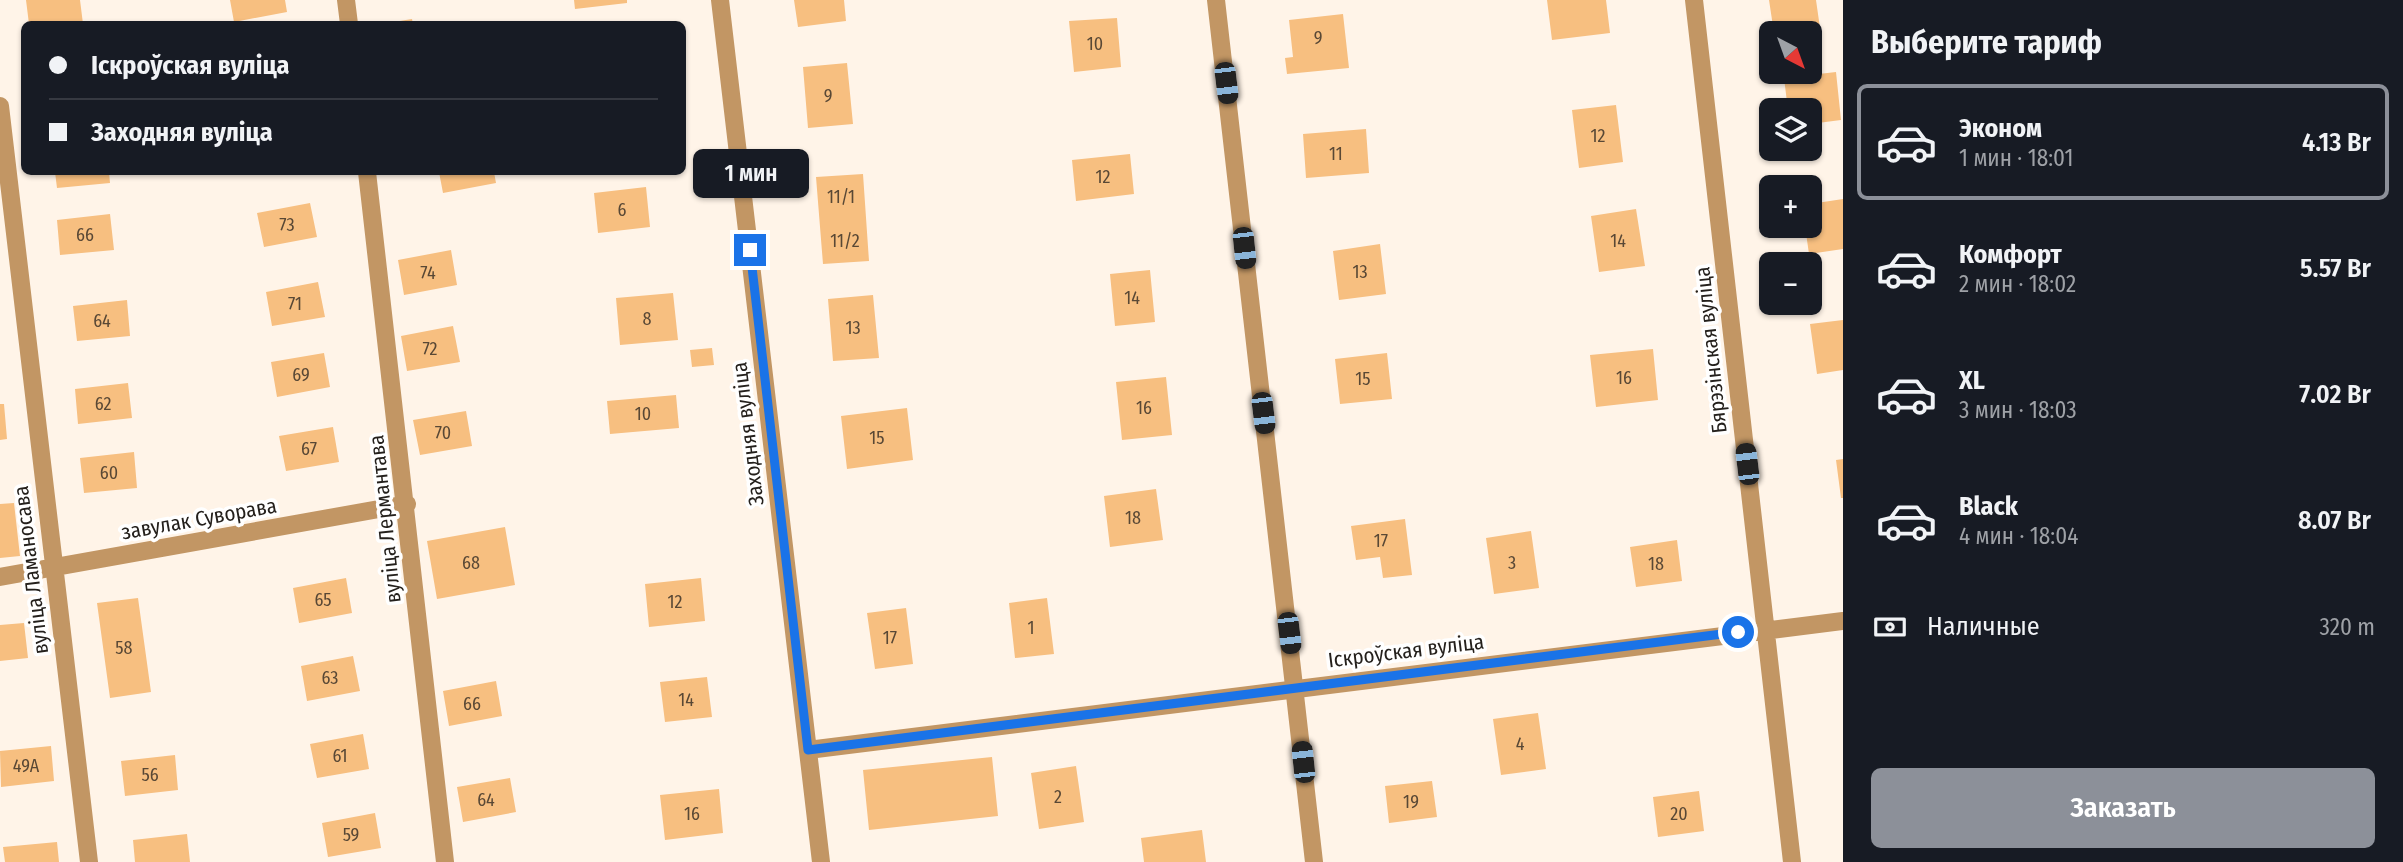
<!DOCTYPE html>
<html lang="ru">
<head>
<meta charset="utf-8">
<style>
  body { margin:0; font-family:"Fira Sans Condensed",sans-serif; background:#242831; color:#f1f3f6; height:100vh; display:flex; flex-direction:column; font-size:26px; white-space:nowrap }
  * { box-sizing:border-box; margin:0 }
  p { font-size:23px; color:#9ea1a6 }
  .icon { flex:none; width:38px; height:38px; fill:none; stroke:currentColor; stroke-width:2; stroke-linecap:round; stroke-linejoin:round }
  .map { position:relative; flex:1; overflow:hidden }
  .sheet { display:flex; flex-direction:column; background:#171b24; width:560px }
  .sheet>* { flex:none }
  .guide { position:absolute; left:21px; top:21px; width:665px; height:154px; border-radius:10px; box-shadow:0 2px 5px #0004; display:grid; align-content:center; height:154px; padding:0 28px; background:#171b24 }
  .needle { width:46px; rotate:139deg }
  .controls { position:absolute; left:1759px; top:21px; display:grid; gap:14px }
  .controls a { display:grid; place-items:center; width:63px; height:63px; border-radius:10px; background:#171b24; box-shadow:0 2px 5px #0004; font-size:35px }
  .end { position:absolute; width:32px; height:32px; margin:-16px; border:9px solid #1a73e8; background:#fff; box-shadow:0 0 0 4px #fff }
  .from { border-radius:50% }
  .bubble { position:absolute; height:49px; border-radius:10px; background:#171b24; box-shadow:0 2px 5px #0004; font-size:23px; font-weight:600; line-height:49px; text-align:center }
  .car { position:absolute; width:21px; height:42px; margin:-21px -10px; border-radius:9px; box-shadow:0 0 5px 2px #0007; background:linear-gradient(#222 24%,#8ab4d8 0 40%,#222 0 76%,#8ab4d8 0 86%,#222 0) }
  .guide b { display:flex; align-items:center; gap:24px; height:66px; font-size:26px }
  .guide b+b { border-top:2px solid #363941 }
  .guide i { width:18px; height:18px; background:#f1f3f6 }
  ul { padding:0; list-style:none }
  li { display:flex; align-items:center; gap:21px; height:116px; margin:0 14px 10px; padding:0 14px; border:4px solid transparent; border-radius:10px }
  li div { flex:1 }
  li b { display:block; font-size:26px }
  li em { font-style:normal; font-weight:600 }
  li.current { border-color:#8c9099 }
  li>.icon { width:63px; height:63px; stroke-width:1.5 }
  h2 { padding:0 28px; font-size:32px; line-height:84px }
  .pay { display:flex; align-items:center; gap:18px; height:77px; padding:0 28px; font-size:26px }
  .pay p { margin-inline-start:auto }
  .button { display:flex; gap:14px; margin-top:auto; padding:14px 28px }
  .button a { flex:1; height:80px; border-radius:10px; background:#8c9099; color:#fff; font-size:28px; font-weight:600; line-height:80px; text-align:center }
  main { display:flex; flex:1; min-height:0 }
  .map>svg:first-child { display:block }
</style>
</head>
<body>
<main>
<div class="map">
<svg width="1843" height="862" viewBox="0 0 1843 862">
  <rect width="100%" height="100%" fill="#fff4e8"/>
  <path fill="#f7bf80" d="M 26,0 L 80,0 L 83,24 L 29,24 Z
    M 230,0 L 285,0 L 287,12 L 234,22 Z
    M 574,0 L 627,0 L 627,3 L 575,9 Z
    M 794,0 L 844,0 L 846,21 L 798,27 Z
    M 1547,0 L 1606,0 L 1610,33 L 1552,40 Z
    M 1769,0 L 1816,0 L 1820,28 L 1774,33 Z
    M 1343,14 L 1349,68 L 1287,74 L 1285,58 L 1293,57 L 1289,20 Z
    M 1117,18 L 1121,67 L 1074,72 L 1069,21 Z
    M 412,19 L 413,24 L 387,24 L 387,23 Z
    M 847,63 L 853,124 L 808,128 L 803,67 Z
    M 1836,72 L 1841,120 L 1810,124 L 1810,110 L 1788,110 L 1784,78 Z
    M 1616,105 L 1623,162 L 1579,168 L 1572,110 Z
    M 1366,129 L 1369,173 L 1306,178 L 1303,134 Z
    M 1130,154 L 1134,194 L 1076,201 L 1072,160 Z
    M 55,172 L 109,172 L 110,183 L 57,188 Z
    M 439,172 L 494,172 L 496,183 L 443,193 Z
    M 863,174 L 869,261 L 823,264 L 816,177 Z
    M 646,187 L 650,227 L 598,233 L 594,193 Z
    M 1843,199 L 1843,249 L 1809,254 L 1805,226 L 1810,226 L 1810,204 Z
    M 310,203 L 317,237 L 264,247 L 257,213 Z
    M 1636,209 L 1645,266 L 1599,272 L 1591,216 Z
    M 110,214 L 114,250 L 60,255 L 57,220 Z
    M 1380,244 L 1386,294 L 1339,300 L 1333,251 Z
    M 451,250 L 457,285 L 404,295 L 398,260 Z
    M 1150,270 L 1155,322 L 1115,326 L 1110,274 Z
    M 318,282 L 325,317 L 272,326 L 266,292 Z
    M 673,293 L 678,340 L 620,345 L 616,298 Z
    M 873,295 L 879,358 L 833,361 L 828,299 Z
    M 127,300 L 130,336 L 77,341 L 73,306 Z
    M 1843,320 L 1843,370 L 1817,374 L 1810,324 Z
    M 453,326 L 460,362 L 407,371 L 401,336 Z
    M 712,348 L 714,365 L 692,367 L 690,350 Z
    M 1653,349 L 1658,400 L 1596,407 L 1590,355 Z
    M 324,353 L 330,387 L 277,397 L 271,362 Z
    M 1387,353 L 1392,399 L 1340,404 L 1335,359 Z
    M 1166,377 L 1172,435 L 1122,440 L 1116,382 Z
    M 128,383 L 132,418 L 78,424 L 75,389 Z
    M 676,395 L 679,428 L 610,434 L 607,401 Z
    M 0,404 L 4,404 L 7,439 L 0,440 Z
    M 907,408 L 913,460 L 847,469 L 841,416 Z
    M 466,411 L 472,446 L 420,455 L 413,420 Z
    M 333,427 L 339,462 L 286,471 L 279,436 Z
    M 134,452 L 137,488 L 84,493 L 80,458 Z
    M 1843,459 L 1843,498 L 1841,498 L 1836,460 Z
    M 1156,489 L 1163,540 L 1110,547 L 1104,496 Z
    M 14,503 L 20,556 L 0,558 L 0,504 Z
    M 1405,519 L 1412,575 L 1383,578 L 1380,557 L 1356,560 L 1351,526 Z
    M 505,527 L 515,585 L 437,599 L 427,541 Z
    M 1531,531 L 1539,588 L 1494,594 L 1486,538 Z
    M 1677,540 L 1682,581 L 1636,587 L 1630,547 Z
    M 346,578 L 352,613 L 299,623 L 293,588 Z
    M 701,578 L 705,621 L 649,627 L 645,584 Z
    M 138,598 L 151,692 L 110,698 L 97,603 Z
    M 1047,598 L 1054,654 L 1015,658 L 1009,603 Z
    M 906,608 L 913,664 L 875,669 L 867,613 Z
    M 24,623 L 28,658 L 0,661 L 0,625 Z
    M 353,656 L 360,691 L 307,701 L 301,666 Z
    M 707,677 L 712,717 L 665,722 L 660,682 Z
    M 496,681 L 502,716 L 449,726 L 443,691 Z
    M 1538,713 L 1546,769 L 1501,775 L 1493,719 Z
    M 363,734 L 369,769 L 317,778 L 310,744 Z
    M 51,746 L 54,781 L 1,787 L 0,751 Z
    M 175,755 L 178,790 L 125,796 L 121,761 Z
    M 992,757 L 998,816 L 869,830 L 863,770 Z
    M 1076,766 L 1084,822 L 1039,829 L 1031,773 Z
    M 510,778 L 516,812 L 463,822 L 457,787 Z
    M 1432,781 L 1437,817 L 1389,823 L 1385,786 Z
    M 719,789 L 723,833 L 665,840 L 660,795 Z
    M 1699,791 L 1704,831 L 1658,837 L 1653,797 Z
    M 375,813 L 381,848 L 328,857 L 322,823 Z
    M 1202,830 L 1206,862 L 1144,862 L 1141,838 Z
    M 187,834 L 190,862 L 135,862 L 133,840 Z
    M 57,842 L 59,862 L 5,862 L 3,847 Z"/>
  <g fill="none" stroke-linecap="round" stroke-linejoin="round">
    <path stroke="#c29664" stroke-width="18" d="M 346,0 L 349,24
      M 720,0 L 821,862
      M 1216,0 L 1314,862
      M 1694,0 L 1792,862
      M 0,106 L 89,862
      M 367,172 L 445,862
      M 0,577 L 407,504
      M 808,750 L 1843,621"/>
  </g>
  <g fill="none" stroke-linecap="round" stroke-linejoin="round">
    <path stroke="#1a73e8" stroke-width="9" d="M 750,250 L 808,750 L 1738,632"/>
  </g>
  <g text-anchor="middle" dominant-baseline="central" stroke-width="7" stroke-linejoin="round" paint-order="stroke">
    <g font-size="18" fill="#594835">
      <text x="1318" y="38">9</text>
      <text x="1095" y="44">10</text>
      <text x="828" y="96">9</text>
      <text x="1598" y="136">12</text>
      <text x="1336" y="154">11</text>
      <text x="1103" y="177">12</text>
      <text x="841" y="197">11/1</text>
      <text x="622" y="210">6</text>
      <text x="287" y="225">73</text>
      <text x="85" y="235">66</text>
      <text x="845" y="241">11/2</text>
      <text x="1618" y="241">14</text>
      <text x="1360" y="272">13</text>
      <text x="428" y="273">74</text>
      <text x="1132" y="298">14</text>
      <text x="295" y="304">71</text>
      <text x="647" y="319">8</text>
      <text x="102" y="321">64</text>
      <text x="853" y="328">13</text>
      <text x="430" y="349">72</text>
      <text x="301" y="375">69</text>
      <text x="1624" y="378">16</text>
      <text x="1363" y="379">15</text>
      <text x="103" y="404">62</text>
      <text x="1144" y="408">16</text>
      <text x="643" y="414">10</text>
      <text x="443" y="433">70</text>
      <text x="877" y="438">15</text>
      <text x="309" y="449">67</text>
      <text x="109" y="473">60</text>
      <text x="1133" y="518">18</text>
      <text x="1381" y="541">17</text>
      <text x="471" y="563">68</text>
      <text x="1512" y="563">3</text>
      <text x="1656" y="564">18</text>
      <text x="323" y="600">65</text>
      <text x="675" y="602">12</text>
      <text x="1031" y="628">1</text>
      <text x="890" y="638">17</text>
      <text x="124" y="648">58</text>
      <text x="330" y="678">63</text>
      <text x="686" y="700">14</text>
      <text x="472" y="704">66</text>
      <text x="1520" y="744">4</text>
      <text x="340" y="756">61</text>
      <text x="26" y="766">49А</text>
      <text x="150" y="775">56</text>
      <text x="1058" y="797">2</text>
      <text x="486" y="800">64</text>
      <text x="1411" y="802">19</text>
      <text x="692" y="814">16</text>
      <text x="1679" y="814">20</text>
      <text x="351" y="835">59</text>
    </g>
    <g font-size="21" fill="#24201c" stroke="#fff">
      <text transform="translate(1711 350) rotate(-96)">Бярэзінская вуліца</text>
      <text transform="translate(748 434) rotate(-97)">Заходняя вуліца</text>
      <text transform="translate(199 519) rotate(-10)">завулак Суворава</text>
      <text transform="translate(385 519) rotate(-96)">вуліца Лермантава</text>
      <text transform="translate(31 570) rotate(-97)">вуліца Ламаносава</text>
      <text transform="translate(1406 651) rotate(-7)">Іскроўская вуліца</text>
    </g>
  </g>
</svg>
<div class="controls">
<a><svg class="needle" viewBox="-14 -14 28 28"><path d="M0-13l5 13h-10z" fill="#e53935"/><path d="M0 13l5-13h-10z" fill="#9ea1a6"/></svg></a>
<a><svg class="icon" aria-label="layers" viewBox="0 0 24 24"><path d="M12 4l9 5-9 5-9-5zM3 14l9 5 9-5"/></svg></a>
<a>+</a>
<a>−</a>
</div>
<i class="end from" style="left:1738px;top:632px"></i>
<i class="end" style="left:750px;top:250px"></i>
<div class="bubble" style="left:693px;top:149px;width:116px">1 мин</div>
<i class="car" style="left:1226px;top:83px;rotate:173deg"></i>
<i class="car" style="left:1244px;top:248px;rotate:174deg"></i>
<i class="car" style="left:1263px;top:413px;rotate:173deg"></i>
<i class="car" style="left:1747px;top:464px;rotate:353deg"></i>
<i class="car" style="left:1289px;top:633px;rotate:173deg"></i>
<i class="car" style="left:1303px;top:762px;rotate:354deg"></i>
<div class="guide">
<b><i class="from"></i>Іскроўская вуліца</b>
<b><i></i>Заходняя вуліца</b>
</div>
</div>
<section class="sheet">
<h2>Выберите тариф</h2>
<ul>
<li class="current"><svg class="icon" aria-label="car" viewBox="0 0 24 24"><path d="M5 17H2v-5l4-1 3-4h7l3 4 3 1v5h-3M9 17h6M6 11h13"/><circle cx="7" cy="17" r="2"/><circle cx="17" cy="17" r="2"/></svg><div><b>Эконом</b><p>1 мин · 18:01</p></div><em>4.13 Br</em></li>
<li><svg class="icon" aria-label="car" viewBox="0 0 24 24"><path d="M5 17H2v-5l4-1 3-4h7l3 4 3 1v5h-3M9 17h6M6 11h13"/><circle cx="7" cy="17" r="2"/><circle cx="17" cy="17" r="2"/></svg><div><b>Комфорт</b><p>2 мин · 18:02</p></div><em>5.57 Br</em></li>
<li><svg class="icon" aria-label="car" viewBox="0 0 24 24"><path d="M5 17H2v-5l4-1 3-4h7l3 4 3 1v5h-3M9 17h6M6 11h13"/><circle cx="7" cy="17" r="2"/><circle cx="17" cy="17" r="2"/></svg><div><b>XL</b><p>3 мин · 18:03</p></div><em>7.02 Br</em></li>
<li><svg class="icon" aria-label="car" viewBox="0 0 24 24"><path d="M5 17H2v-5l4-1 3-4h7l3 4 3 1v5h-3M9 17h6M6 11h13"/><circle cx="7" cy="17" r="2"/><circle cx="17" cy="17" r="2"/></svg><div><b>Black</b><p>4 мин · 18:04</p></div><em>8.07 Br</em></li>
</ul>
<div class="pay"><svg class="icon" aria-label="cash" viewBox="0 0 24 24"><path d="M3 7h18v10H3z"/><circle cx="12" cy="12" r="2"/></svg>Наличные<p>320 m</p></div>
<div class="button"><a>Заказать</a></div>
</section>
</main>
</body>
</html>
